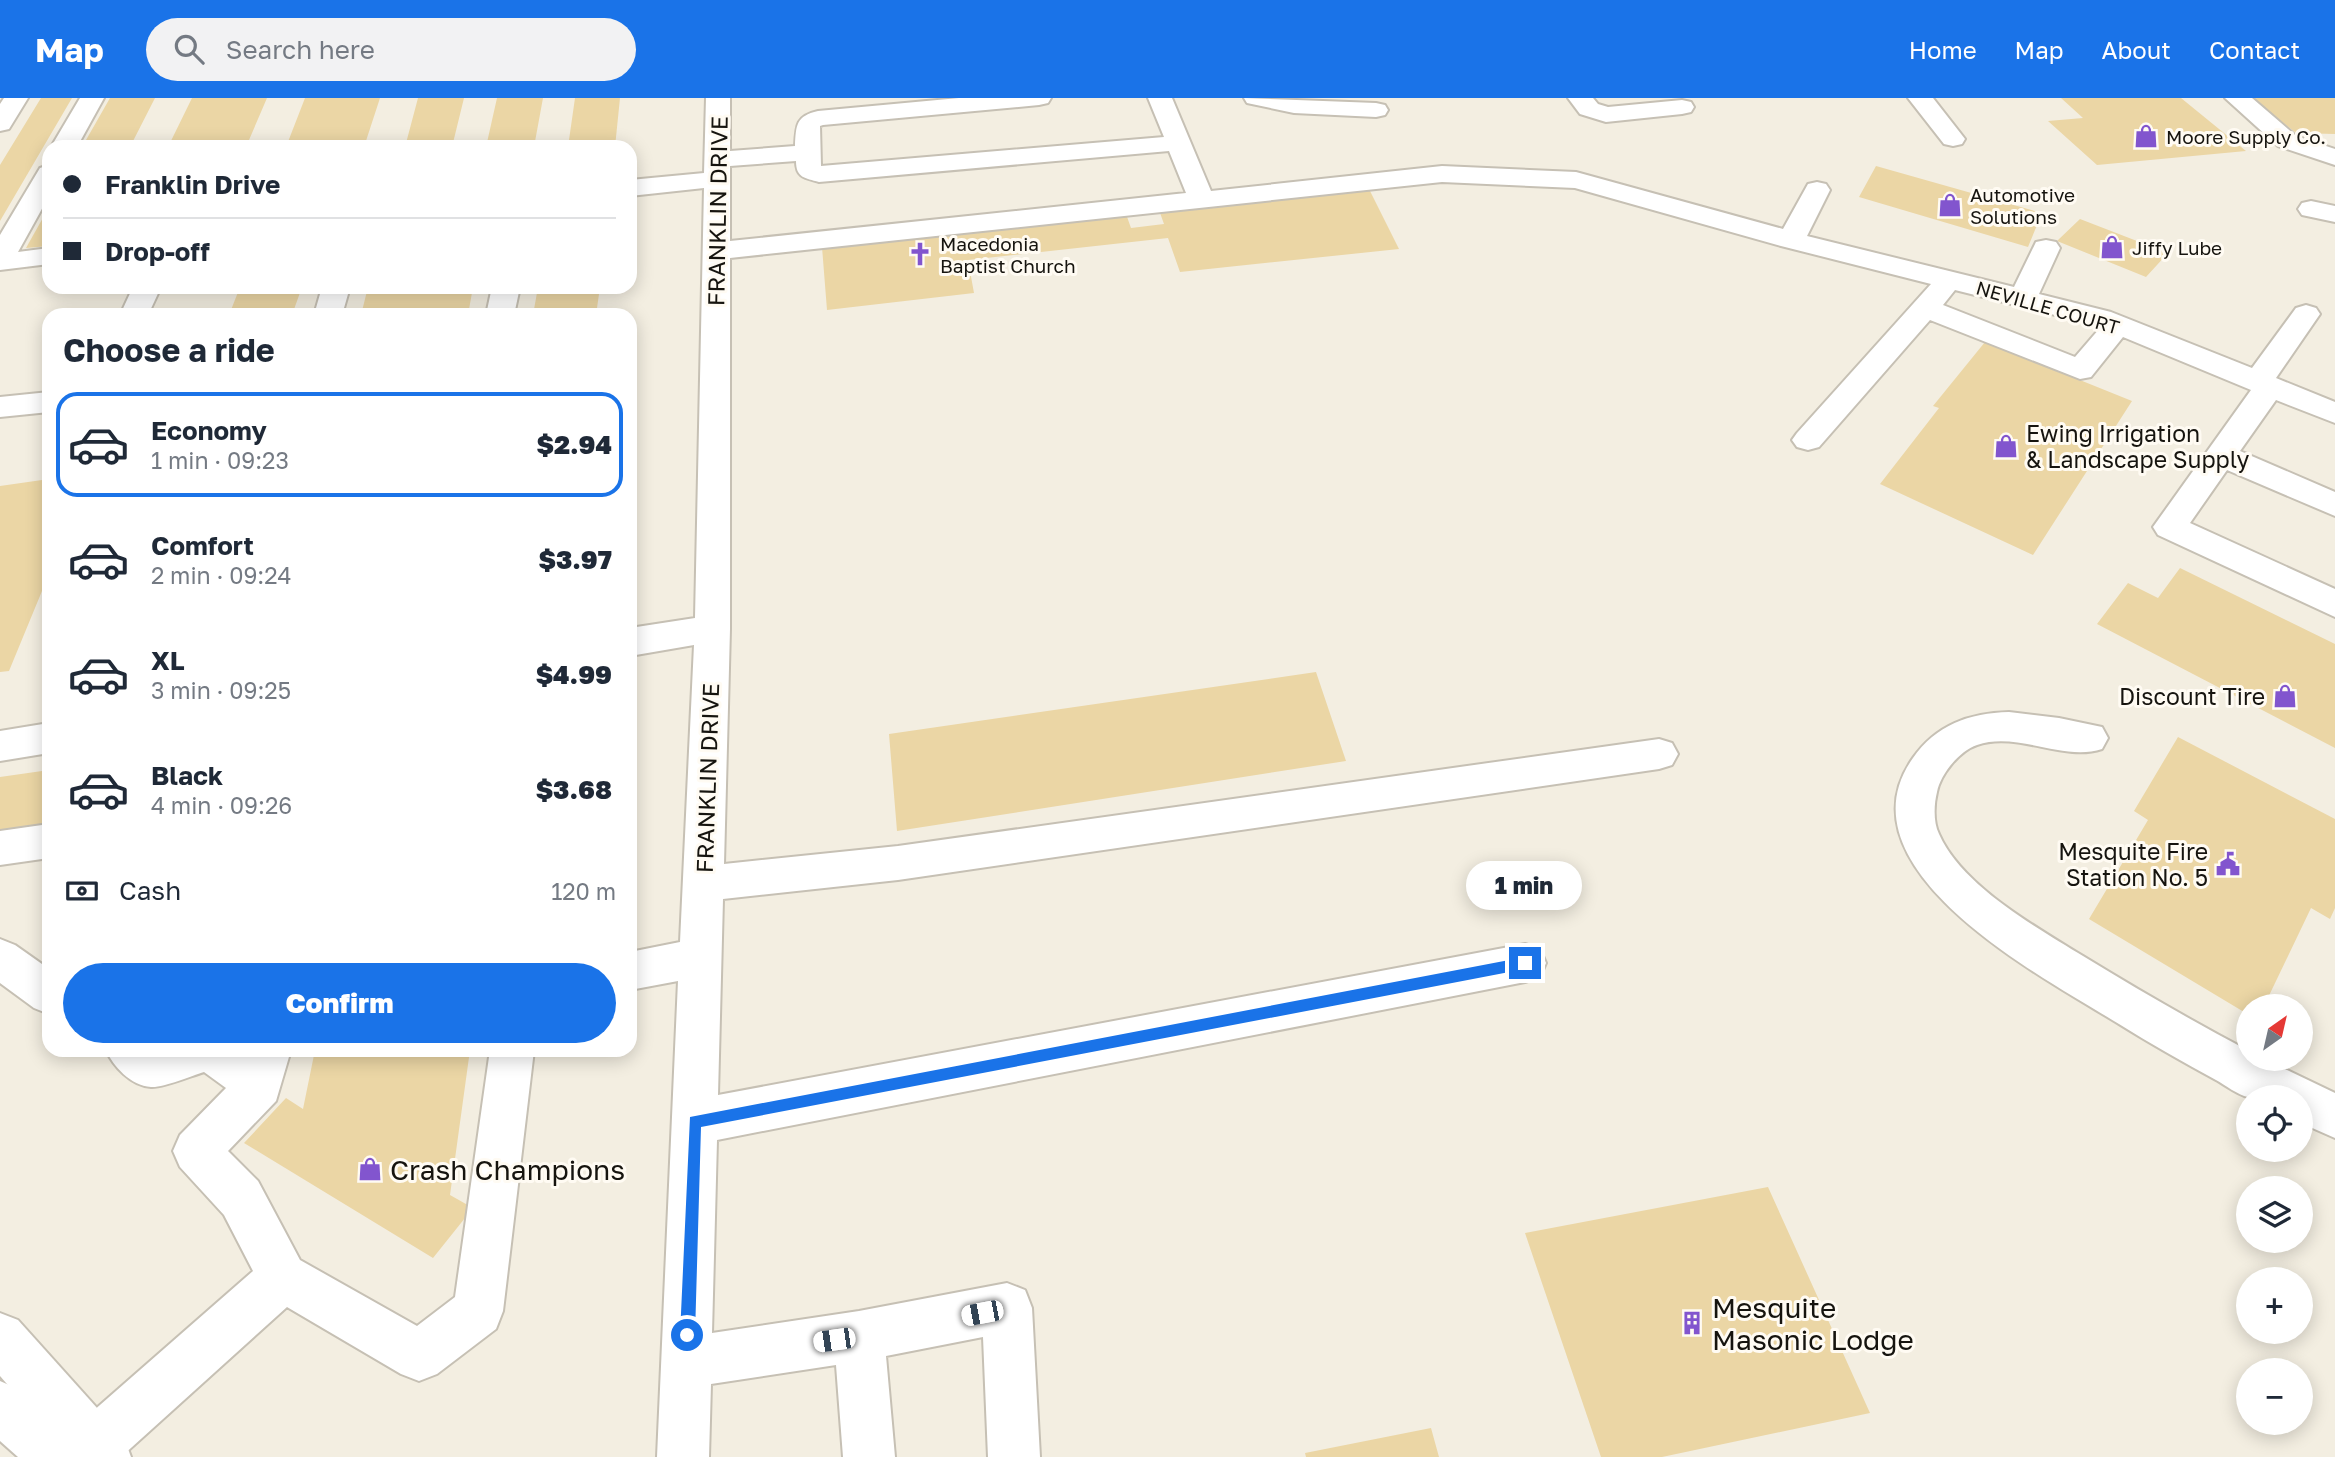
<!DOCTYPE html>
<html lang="en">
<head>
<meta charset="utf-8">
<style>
  body { margin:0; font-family:"Golos Text",sans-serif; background:#f2f2f3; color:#1f2937; height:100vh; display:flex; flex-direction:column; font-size:26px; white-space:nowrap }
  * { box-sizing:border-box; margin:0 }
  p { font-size:23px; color:#747a83 }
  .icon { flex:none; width:38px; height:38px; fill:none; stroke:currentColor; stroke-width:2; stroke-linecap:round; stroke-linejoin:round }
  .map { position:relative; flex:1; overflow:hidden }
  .details { position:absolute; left:42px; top:210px; width:595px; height:749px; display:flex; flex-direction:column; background:#fff; border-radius:21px; box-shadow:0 4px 18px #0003 }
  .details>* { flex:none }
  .top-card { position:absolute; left:42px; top:42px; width:595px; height:154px; border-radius:21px; box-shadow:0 4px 18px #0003; display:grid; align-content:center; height:154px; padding:0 21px; background:#fff }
  .needle { width:46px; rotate:34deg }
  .fabs { position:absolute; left:2236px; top:896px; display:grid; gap:14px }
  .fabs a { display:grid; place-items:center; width:77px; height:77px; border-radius:50%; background:#fff; box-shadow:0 4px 18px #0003; font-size:35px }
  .end { position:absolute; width:32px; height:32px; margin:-16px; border:9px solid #1a73e8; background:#fff; box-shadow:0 0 0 4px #fff }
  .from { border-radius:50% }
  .bubble { position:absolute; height:49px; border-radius:24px; background:#fff; box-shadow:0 4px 18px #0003; font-size:23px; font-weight:800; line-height:49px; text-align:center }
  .car { position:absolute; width:21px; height:42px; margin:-21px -10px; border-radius:9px; box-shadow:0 0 5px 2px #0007; background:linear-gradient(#fff 24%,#345 0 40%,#fff 0 76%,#345 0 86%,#fff 0) }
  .top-card b { display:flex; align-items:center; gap:24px; height:66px; font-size:26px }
  .top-card b+b { border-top:2px solid #e0e1e3 }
  .top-card i { width:18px; height:18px; background:#1f2937 }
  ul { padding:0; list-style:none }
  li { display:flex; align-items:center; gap:21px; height:105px; margin:0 14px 10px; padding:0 7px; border:4px solid transparent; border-radius:21px }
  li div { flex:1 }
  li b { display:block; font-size:26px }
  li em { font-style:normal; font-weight:800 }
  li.selected { border-color:#1a73e8 }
  li>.icon { width:63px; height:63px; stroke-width:1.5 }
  h2 { padding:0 21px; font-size:32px; line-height:84px }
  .pay { display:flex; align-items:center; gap:18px; height:77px; padding:0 21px; font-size:26px }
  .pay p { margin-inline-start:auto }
  .button { display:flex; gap:14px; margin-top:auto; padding:14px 21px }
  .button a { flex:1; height:80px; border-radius:42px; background:#1a73e8; color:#fff; font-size:28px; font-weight:800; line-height:80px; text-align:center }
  header { display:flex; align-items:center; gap:42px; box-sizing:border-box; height:98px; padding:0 35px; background:#1a73e8; color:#fff }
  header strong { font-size:33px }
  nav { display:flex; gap:38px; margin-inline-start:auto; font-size:24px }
  .search { width:490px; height:63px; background:#f2f2f3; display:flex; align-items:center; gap:18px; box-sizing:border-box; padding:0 24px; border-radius:38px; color:#747a83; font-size:26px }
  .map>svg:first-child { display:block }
</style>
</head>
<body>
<header>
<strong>Map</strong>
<div class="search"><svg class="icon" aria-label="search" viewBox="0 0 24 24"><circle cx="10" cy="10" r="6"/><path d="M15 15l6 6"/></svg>Search here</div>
<nav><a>Home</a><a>Map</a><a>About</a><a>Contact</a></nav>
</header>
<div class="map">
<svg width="2335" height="1359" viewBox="0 0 2335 1359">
  <rect width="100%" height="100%" fill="#f3eee1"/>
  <path fill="#ebd6a5" d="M 41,0 L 72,0 L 0,123 L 0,67 Z
    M 110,0 L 155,0 L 130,49 L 82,49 Z
    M 192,0 L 267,0 L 246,49 L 168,49 Z
    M 305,0 L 380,0 L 364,49 L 286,49 Z
    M 418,0 L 464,0 L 452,49 L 405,49 Z
    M 497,0 L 543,0 L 534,49 L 486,49 Z
    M 575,0 L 620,0 L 615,49 L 568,49 Z
    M 2061,0 L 2181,0 L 2246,53 L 2097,67 L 2048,23 L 2083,20 Z
    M 2252,0 L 2335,0 L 2335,36 L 2296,35 Z
    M 1876,68 L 2042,115 L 2028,149 L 1859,99 Z
    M 1369,91 L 1399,151 L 1180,174 L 1168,140 L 968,162 L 974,195 L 827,212 L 822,149 L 1126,116 L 1131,130 L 1164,126 L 1159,112 Z
    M 49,109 L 49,148 L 26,150 Z
    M 2080,121 L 2168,155 L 2146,179 L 2057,143 Z
    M 240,189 L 302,189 L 292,217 L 229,217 Z
    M 368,189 L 473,189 L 468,217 L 361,217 Z
    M 538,189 L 600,189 L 596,217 L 533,217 Z
    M 1985,244 L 2132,303 L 2033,457 L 1880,386 L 1939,310 L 1933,308 Z
    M 49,381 L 49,476 L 9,573 L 0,574 L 0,388 Z
    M 2180,470 L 2335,546 L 2335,650 L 2097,526 L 2128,485 L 2158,500 Z
    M 1316,574 L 1346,663 L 897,733 L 889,636 Z
    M 2178,639 L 2335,721 L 2335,810 L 2330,821 L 2311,810 L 2264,908 L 2249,908 L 2249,917 L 2089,821 L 2148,722 L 2134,713 Z
    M 49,672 L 49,725 L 0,732 L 0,679 Z
    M 315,952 L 470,952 L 450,1097 L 473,1110 L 433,1160 L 244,1045 L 286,1000 L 303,1011 Z
    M 1768,1089 L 1870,1315 L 1662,1359 L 1601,1359 L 1525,1135 Z
    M 1431,1330 L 1439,1359 L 1306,1359 L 1305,1355 Z"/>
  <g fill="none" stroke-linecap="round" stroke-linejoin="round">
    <g stroke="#c6c0b4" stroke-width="4">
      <path id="minor" d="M 4,0 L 28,0 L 9,31 L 0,33 L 0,6 Z
        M 80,0 L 104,0 L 77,49 L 51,49 Z
        M 706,0 L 730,0 L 730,53 L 795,48 C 796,27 796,18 818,13 L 959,0 L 1051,0 L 1048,5 L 1039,7 L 823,27 L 820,28 L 821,68 L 1164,39 L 1148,0 L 1172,0 L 1211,93 L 1442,68 L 1576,74 L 1783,131 L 1808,86 L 1817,84 L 1826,86 L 1830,92 L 1807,138 L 2014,189 L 2036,144 L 2046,142 L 2056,144 L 2060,150 L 2039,196 L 2111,214 L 2252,270 L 2296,210 L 2306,207 L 2316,210 L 2320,216 L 2276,280 L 2335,304 L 2335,325 L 2276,302 L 2240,353 L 2335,394 L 2335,418 L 2227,372 L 2190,425 L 2335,491 L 2335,519 L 2158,437 L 2153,429 L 2251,292 L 2123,239 L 2091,279 L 2080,281 L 1930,222 L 1819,349 L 1808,352 L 1797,349 L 1792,342 L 1797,335 L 1931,186 L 1781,148 L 1575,90 L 1442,84 L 730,160 L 730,531 L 724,766 L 898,748 L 1659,641 L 1672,645 L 1678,656 L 1672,667 L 1659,671 L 898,782 L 723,801 L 718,997 L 1525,846 L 1540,851 L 1546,865 L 1540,879 L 1525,884 L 717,1042 L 712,1235 L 859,1213 L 1007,1185 L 1025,1192 L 1032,1210 L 1040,1359 L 988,1359 L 983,1239 L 886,1258 L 895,1359 L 843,1359 L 836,1267 L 711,1286 L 709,1359 L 657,1359 L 678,883 L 630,892 L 630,854 L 680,844 L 694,547 L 630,558 L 630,530 L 695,520 L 704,90 L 630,98 L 630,82 L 704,75 ZM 1169,53 L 1186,95 L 730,143 L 730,68 L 796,63 C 796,80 805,80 819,84 ZM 1955,192 L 2091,226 L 2100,230 L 2075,259 L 1943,207 Z
        M 1244,0 L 1376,5 L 1385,7 L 1388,12 L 1385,17 L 1376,19 L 1294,15 L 1247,5 Z
        M 1568,0 L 1593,0 L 1598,6 L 1608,9 L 1682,2 L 1691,4 L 1694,9 L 1691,14 L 1682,16 L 1606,24 L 1580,16 Z
        M 1908,0 L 1933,0 L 1965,41 L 1962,46 L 1953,48 L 1944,46 Z
        M 2225,0 L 2252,0 L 2296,38 L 2335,51 L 2335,67 L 2278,48 Z
        M 49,67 L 49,98 L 18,154 L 49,150 L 49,166 L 0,172 L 0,137 L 40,70 Z
        M 2311,103 L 2335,108 L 2335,124 L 2302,117 L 2298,111 L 2302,105 Z
        M 133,189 L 161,189 L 148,217 L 120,217 Z
        M 322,189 L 350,189 L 342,217 L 314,217 Z
        M 492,189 L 520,189 L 514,217 L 486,217 Z
        M 49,294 L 49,314 L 0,319 L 0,299 Z
        M 2009,614 L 2059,620 L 2102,629 L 2108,640 L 2102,651 C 2063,664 2018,633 1977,647 C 1959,653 1940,677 1937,694 C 1934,706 1933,724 1939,736 C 1962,788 2036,829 2083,858 C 2137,891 2192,923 2249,953 L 2249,961 L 2264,961 L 2335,995 L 2335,1040 L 2301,1025 L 2301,999 C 2285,999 2263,1003 2248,999 C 2238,997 2225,987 2216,982 C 2183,964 2151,946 2119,926 C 2046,881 1834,771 1913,660 C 1936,627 1969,615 2009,614 Z
        M 49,625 L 49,655 L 0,663 L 0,633 Z
        M 49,726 L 49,760 L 0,767 L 0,733 Z
        M 0,841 L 15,847 L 49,871 L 49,916 L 34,910 L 0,885 Z
        M 106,952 L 291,952 L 276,1003 L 228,1053 L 258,1083 L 300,1162 L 417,1228 L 455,1199 L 490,952 L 534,952 L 503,1213 L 496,1231 L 437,1276 L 419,1283 L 401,1276 L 287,1209 L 121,1359 L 74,1359 L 69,1347 L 76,1328 L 253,1173 L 224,1117 L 180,1069 L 173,1053 L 180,1037 L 226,990 L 204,974 C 191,978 163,990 151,989 C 131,988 113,968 106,952 Z"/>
    </g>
    <g stroke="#c6c0b4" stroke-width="4">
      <path id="major" d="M 0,1215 L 18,1222 L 124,1340 L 131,1359 L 70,1359 L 0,1278 Z"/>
    </g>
    <g stroke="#c6c0b4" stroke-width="4">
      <path id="highway" d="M 0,1283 L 18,1291 L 77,1340 L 84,1359 L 18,1359 L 0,1343 Z"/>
    </g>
    <use href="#minor" fill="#fff" fill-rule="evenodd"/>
    <use href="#major" fill="#fff" fill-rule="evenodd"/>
    <use href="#highway" fill="#fff" fill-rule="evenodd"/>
  </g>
  <path fill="#1a73e8" d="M 1525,859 L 1531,865 L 1525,871 L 701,1029 L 695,1237 L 692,1243 L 687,1245 L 682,1243 L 680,1237 L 690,1019 Z"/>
  <defs>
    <g id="shop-bare" transform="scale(1.89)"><path d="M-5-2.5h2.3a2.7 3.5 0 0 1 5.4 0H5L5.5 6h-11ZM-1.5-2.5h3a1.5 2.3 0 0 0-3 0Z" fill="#8255ce" stroke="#fffbf3" stroke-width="2.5" paint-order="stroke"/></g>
    <g id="church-bare" transform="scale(1.89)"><path d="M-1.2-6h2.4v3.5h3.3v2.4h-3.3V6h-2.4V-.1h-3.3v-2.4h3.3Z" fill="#8255ce" stroke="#fffbf3" stroke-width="2.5" paint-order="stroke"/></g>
    <g id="civic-bare" transform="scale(1.89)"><path d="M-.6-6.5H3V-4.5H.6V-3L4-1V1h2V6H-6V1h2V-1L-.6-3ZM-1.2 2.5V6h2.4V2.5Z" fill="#8255ce" stroke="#fffbf3" stroke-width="2.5" paint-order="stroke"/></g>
    <g id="building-bare" transform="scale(1.89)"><path d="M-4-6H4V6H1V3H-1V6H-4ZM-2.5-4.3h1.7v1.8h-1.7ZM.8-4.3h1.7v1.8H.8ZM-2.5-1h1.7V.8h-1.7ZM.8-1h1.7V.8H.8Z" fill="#8255ce" stroke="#fffbf3" stroke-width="2.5" paint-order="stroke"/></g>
  </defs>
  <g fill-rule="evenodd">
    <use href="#shop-bare" x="2146" y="38"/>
    <use href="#shop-bare" x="1950" y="107"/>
    <use href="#shop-bare" x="2112" y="149"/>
    <use href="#church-bare" x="920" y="156"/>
    <use href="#shop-bare" x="2006" y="348"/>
    <use href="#shop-bare" x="2285" y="598"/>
    <use href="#civic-bare" x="2228" y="766"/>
    <use href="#shop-bare" x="370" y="1071"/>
    <use href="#building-bare" x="1692" y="1225"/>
  </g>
  <g text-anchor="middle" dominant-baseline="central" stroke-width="6" stroke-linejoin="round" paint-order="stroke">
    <g font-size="19" fill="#16140f" stroke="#fffbf3" text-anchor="start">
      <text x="2166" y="38">Moore Supply Co.</text>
      <text x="1970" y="96">Automotive<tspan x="1970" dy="22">Solutions</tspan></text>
      <text x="940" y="145">Macedonia<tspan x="940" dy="22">Baptist Church</tspan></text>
      <text x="2132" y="149">Jiffy Lube</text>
    </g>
    <g font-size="19" fill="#16140f" stroke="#fffbf3">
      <text transform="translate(2048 209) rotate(16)">NEVILLE COURT</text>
    </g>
    <g font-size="23" fill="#16140f" stroke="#fffbf3">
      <text transform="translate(717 113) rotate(-89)">FRANKLIN DRIVE</text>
      <text transform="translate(707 680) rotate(-88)">FRANKLIN DRIVE</text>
    </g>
    <g font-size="23" fill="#16140f" stroke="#fffbf3" text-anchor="end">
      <text x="2026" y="335" text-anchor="start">Ewing Irrigation<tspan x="2026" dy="26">&amp; Landscape Supply</tspan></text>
      <text x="2265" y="598">Discount Tire</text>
      <text x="2208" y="753">Mesquite Fire<tspan x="2208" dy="26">Station No. 5</tspan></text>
    </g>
    <g font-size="28" fill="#16140f" stroke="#fffbf3" text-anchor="start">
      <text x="390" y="1071">Crash Champions</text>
      <text x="1712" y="1209">Mesquite<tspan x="1712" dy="32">Masonic Lodge</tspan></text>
    </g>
  </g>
</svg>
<div class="fabs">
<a><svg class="needle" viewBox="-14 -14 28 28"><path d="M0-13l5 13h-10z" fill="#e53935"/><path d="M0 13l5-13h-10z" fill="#747a83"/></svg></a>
<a><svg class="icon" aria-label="locate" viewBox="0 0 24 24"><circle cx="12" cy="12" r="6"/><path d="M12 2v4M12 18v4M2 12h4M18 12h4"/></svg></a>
<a><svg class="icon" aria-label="layers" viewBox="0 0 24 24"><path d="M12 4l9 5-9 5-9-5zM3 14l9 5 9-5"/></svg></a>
<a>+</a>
<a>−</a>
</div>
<i class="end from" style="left:687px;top:1237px"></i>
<i class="end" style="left:1525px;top:865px"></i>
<div class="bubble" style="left:1466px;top:763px;width:116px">1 min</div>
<i class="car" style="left:982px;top:1215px;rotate:259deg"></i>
<i class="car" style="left:834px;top:1242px;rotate:262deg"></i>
<div class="top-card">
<b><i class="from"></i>Franklin Drive</b>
<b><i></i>Drop-off</b>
</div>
<section class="details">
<h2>Choose a ride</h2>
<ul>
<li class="selected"><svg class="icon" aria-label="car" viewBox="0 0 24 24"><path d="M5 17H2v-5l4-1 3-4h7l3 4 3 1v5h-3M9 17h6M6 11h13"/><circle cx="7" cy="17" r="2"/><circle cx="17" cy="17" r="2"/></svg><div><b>Economy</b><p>1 min · 09:23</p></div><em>$2.94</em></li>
<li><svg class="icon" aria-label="car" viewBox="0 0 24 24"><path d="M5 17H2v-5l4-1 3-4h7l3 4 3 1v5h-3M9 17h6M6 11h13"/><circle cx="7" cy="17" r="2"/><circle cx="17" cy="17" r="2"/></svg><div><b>Comfort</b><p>2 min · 09:24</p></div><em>$3.97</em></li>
<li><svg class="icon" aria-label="car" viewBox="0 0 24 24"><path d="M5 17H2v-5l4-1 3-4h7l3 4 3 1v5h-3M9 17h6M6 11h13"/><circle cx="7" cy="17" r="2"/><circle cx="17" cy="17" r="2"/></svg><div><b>XL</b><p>3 min · 09:25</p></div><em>$4.99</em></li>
<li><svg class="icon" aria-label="car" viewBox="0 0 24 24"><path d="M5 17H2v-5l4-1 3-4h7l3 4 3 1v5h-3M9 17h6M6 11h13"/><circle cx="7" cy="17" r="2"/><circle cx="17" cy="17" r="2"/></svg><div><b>Black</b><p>4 min · 09:26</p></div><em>$3.68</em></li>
</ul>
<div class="pay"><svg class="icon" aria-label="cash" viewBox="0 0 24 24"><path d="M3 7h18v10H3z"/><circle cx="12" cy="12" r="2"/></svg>Cash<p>120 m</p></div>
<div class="button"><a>Confirm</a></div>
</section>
</div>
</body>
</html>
